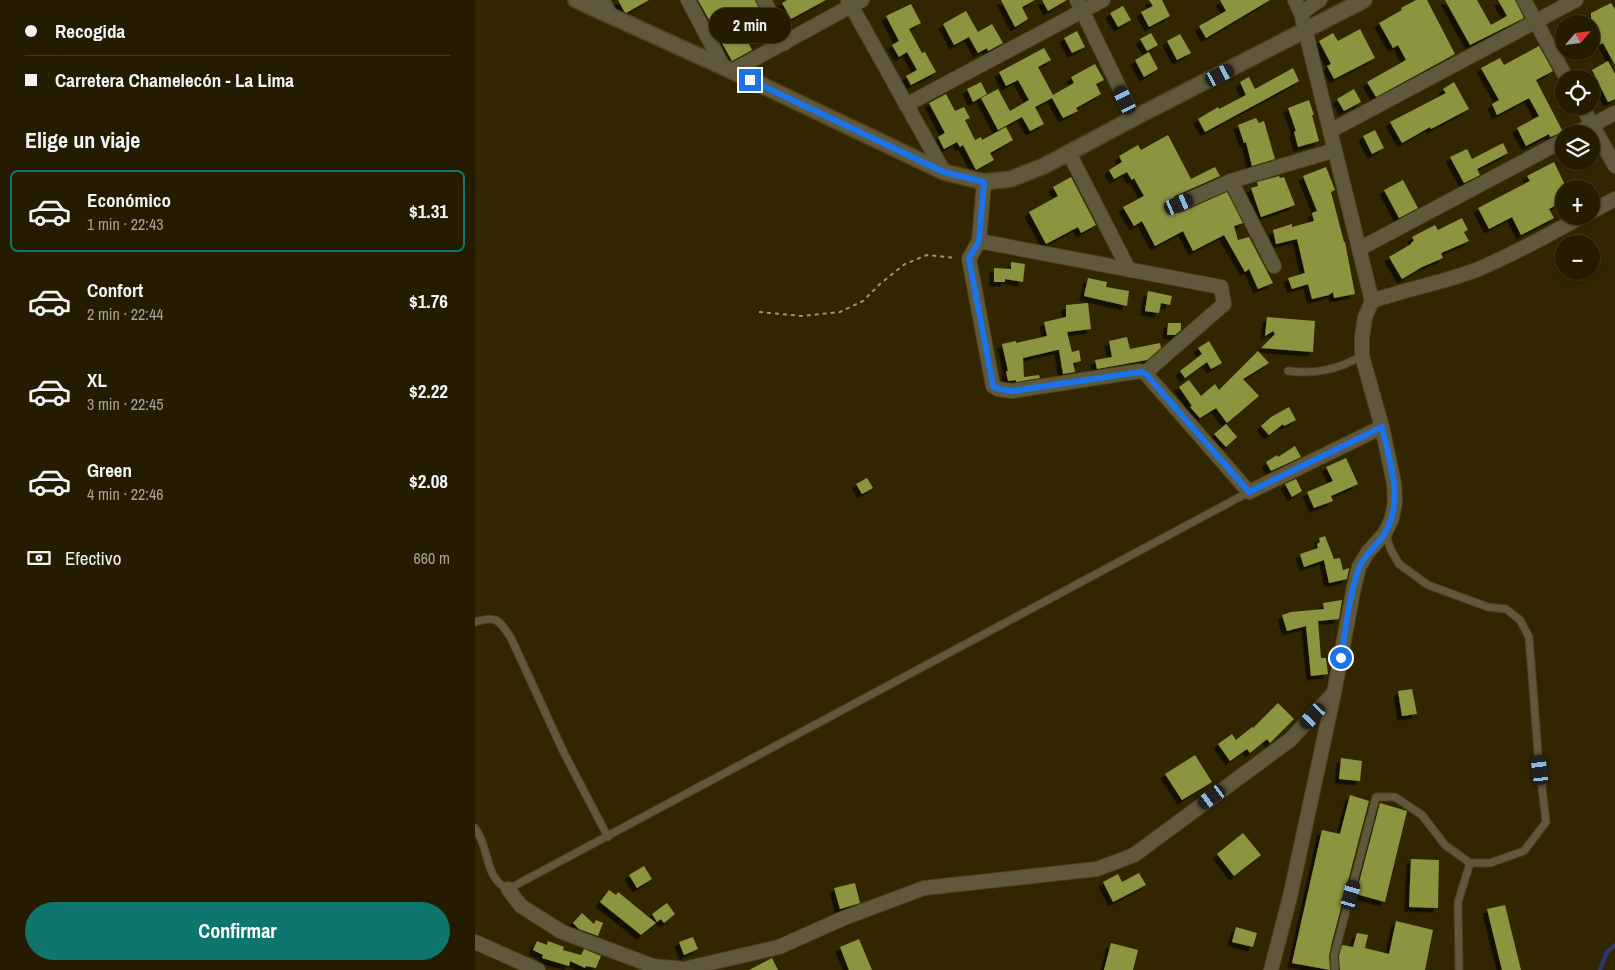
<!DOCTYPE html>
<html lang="es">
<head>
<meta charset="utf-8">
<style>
  body { margin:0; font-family:"Archivo Narrow",sans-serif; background:#31290f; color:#f1f3f6; height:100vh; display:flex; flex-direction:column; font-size:19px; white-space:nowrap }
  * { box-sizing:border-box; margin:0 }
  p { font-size:16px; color:#a3a199 }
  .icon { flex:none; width:28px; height:28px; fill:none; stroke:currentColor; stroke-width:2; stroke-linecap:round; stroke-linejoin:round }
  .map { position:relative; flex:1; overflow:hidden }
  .details { display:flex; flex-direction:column; background:#251c00; width:475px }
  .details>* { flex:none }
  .guide { display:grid; align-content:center; height:110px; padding:0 25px; background:#251c00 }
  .needle { width:32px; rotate:62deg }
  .buttons { position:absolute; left:1080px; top:15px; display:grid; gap:10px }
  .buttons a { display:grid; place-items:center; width:45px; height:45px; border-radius:50%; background:#251c00; box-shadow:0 1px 4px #0004,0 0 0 1px #423a22; font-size:25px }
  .end { position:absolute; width:22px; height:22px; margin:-11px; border:6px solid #1a73e8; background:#fff; box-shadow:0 0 0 2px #fff }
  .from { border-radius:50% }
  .bubble { position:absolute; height:35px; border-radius:18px; background:#251c00; box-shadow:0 1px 4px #0004,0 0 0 1px #423a22; font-size:16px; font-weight:800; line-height:35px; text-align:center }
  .car { position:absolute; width:15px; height:30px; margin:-15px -8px; border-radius:6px; box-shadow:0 0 4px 1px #0007; background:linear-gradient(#222 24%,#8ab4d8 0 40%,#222 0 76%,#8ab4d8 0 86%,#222 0) }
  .guide b { display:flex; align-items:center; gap:18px; height:48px; font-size:19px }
  .guide b+b { border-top:1px solid #423a22 }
  .guide i { width:12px; height:12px; background:#f1f3f6 }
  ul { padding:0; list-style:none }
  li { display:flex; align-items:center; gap:15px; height:82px; margin:0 10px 8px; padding:0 15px; border:2px solid transparent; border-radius:8px }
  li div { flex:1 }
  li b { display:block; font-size:19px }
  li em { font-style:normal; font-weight:800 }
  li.on { border-color:#0f766e }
  li>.icon { width:45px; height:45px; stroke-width:1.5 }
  h2 { padding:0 25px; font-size:22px; line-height:60px }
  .pay { display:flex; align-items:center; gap:12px; height:55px; padding:0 25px; font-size:19px }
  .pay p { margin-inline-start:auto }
  .button { display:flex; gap:10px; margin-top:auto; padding:10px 25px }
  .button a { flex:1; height:58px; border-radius:30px; background:#0f766e; color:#fff; font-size:20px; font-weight:800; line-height:58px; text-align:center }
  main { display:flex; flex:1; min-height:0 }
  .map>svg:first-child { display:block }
</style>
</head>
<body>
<main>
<section class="details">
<div class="guide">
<b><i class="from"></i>Recogida</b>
<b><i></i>Carretera Chamelecón - La Lima</b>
</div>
<h2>Elige un viaje</h2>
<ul>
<li class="on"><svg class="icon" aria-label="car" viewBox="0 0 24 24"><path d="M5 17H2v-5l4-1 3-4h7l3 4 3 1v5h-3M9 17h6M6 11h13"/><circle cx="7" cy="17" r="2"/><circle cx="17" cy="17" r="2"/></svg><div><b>Económico</b><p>1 min · 22:43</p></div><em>$1.31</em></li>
<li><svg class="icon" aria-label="car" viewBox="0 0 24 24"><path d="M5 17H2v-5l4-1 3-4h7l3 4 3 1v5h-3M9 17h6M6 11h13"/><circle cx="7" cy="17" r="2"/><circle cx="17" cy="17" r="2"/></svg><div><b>Confort</b><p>2 min · 22:44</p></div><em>$1.76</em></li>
<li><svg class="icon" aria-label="car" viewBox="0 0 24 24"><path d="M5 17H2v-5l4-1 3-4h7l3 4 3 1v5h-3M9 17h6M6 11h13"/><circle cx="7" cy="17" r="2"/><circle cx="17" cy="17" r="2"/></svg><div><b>XL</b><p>3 min · 22:45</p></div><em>$2.22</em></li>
<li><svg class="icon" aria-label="car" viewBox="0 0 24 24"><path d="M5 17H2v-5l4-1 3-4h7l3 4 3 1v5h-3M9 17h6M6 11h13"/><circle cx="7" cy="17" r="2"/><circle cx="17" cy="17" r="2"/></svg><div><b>Green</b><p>4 min · 22:46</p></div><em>$2.08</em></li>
</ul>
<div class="pay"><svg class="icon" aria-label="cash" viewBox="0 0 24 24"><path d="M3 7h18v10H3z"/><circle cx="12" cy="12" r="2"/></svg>Efectivo<p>660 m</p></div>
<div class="button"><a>Confirmar</a></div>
</section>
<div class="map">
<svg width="1140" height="970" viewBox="0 0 1140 970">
  <defs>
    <filter id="shadow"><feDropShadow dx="-4.5" dy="4.5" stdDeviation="0" flood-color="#0009"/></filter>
  </defs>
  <rect width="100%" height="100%" fill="#312600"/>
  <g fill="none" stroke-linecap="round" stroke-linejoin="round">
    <path stroke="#2d3776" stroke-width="4" d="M 1125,970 L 1132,952 L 1140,945"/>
  </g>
  <path fill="#8d9440" filter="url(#shadow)" d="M 143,0 L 174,0 L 151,13 L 149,11 Z
    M 223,0 L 280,0 L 294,31 L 273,42 L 277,50 L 257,61 Z
    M 312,0 L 351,0 L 316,19 L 307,3 Z
    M 526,0 L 560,0 L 547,7 L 553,19 L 540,27 Z
    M 567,0 L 592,0 L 573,11 Z
    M 674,0 L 687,0 L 695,16 L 674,27 L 666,12 L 678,6 Z
    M 745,0 L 795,0 L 731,38 L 724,26 L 751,11 Z
    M 941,0 L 952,0 L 980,54 L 901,97 L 892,82 L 931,60 L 923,45 L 918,48 L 904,23 L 927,10 L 926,8 Z
    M 970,0 L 1002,0 L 1016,25 L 1032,16 L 1023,0 L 1040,0 L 1049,18 L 995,45 Z
    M 1136,3 L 1140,9 L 1140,65 L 1128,43 L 1116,49 L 1116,13 Z
    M 436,4 L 446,23 L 434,29 L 447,53 L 450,52 L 461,72 L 436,85 L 431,76 L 442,70 L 432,52 L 424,57 L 417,45 L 424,41 L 411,16 Z
    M 648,6 L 656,20 L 643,27 L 635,13 Z
    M 491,11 L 503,32 L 517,24 L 528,43 L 513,51 L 512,48 L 503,53 L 494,37 L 479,45 L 468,24 Z
    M 885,29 L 900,58 L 859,79 L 852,66 L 856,64 L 844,41 L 858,33 L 863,41 Z
    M 602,31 L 610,47 L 597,53 L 589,38 Z
    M 676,33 L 683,45 L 672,51 L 665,39 Z
    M 705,34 L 716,53 L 702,60 L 692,41 Z
    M 1064,46 L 1078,71 L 1061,80 L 1088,132 L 1075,137 L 1074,134 L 1051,146 L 1042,128 L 1064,116 L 1054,98 L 1022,115 L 1017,104 L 1024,100 L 1006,68 L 1025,58 L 1029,65 Z
    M 569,48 L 576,60 L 563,67 L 578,95 L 599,83 L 596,77 L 620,64 L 629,80 L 621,84 L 626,94 L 601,108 L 603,111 L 588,118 L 577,98 L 560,107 L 569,124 L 555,131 L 547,117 L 523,130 L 506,98 L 523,89 L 535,111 L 554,100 L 543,80 L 531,86 L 524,72 Z
    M 674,52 L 683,69 L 669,77 L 660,60 Z
    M 1133,61 L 1140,74 L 1140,99 L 1133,102 L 1117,70 Z
    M 818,68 L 824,81 L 730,132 L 723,119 L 743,107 L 744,109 L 771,95 L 765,82 L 774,77 L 780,89 Z
    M 506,82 L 512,94 L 498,102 L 492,89 Z
    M 979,82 L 994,109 L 956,129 L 955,127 L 927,143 L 915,122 L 971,93 L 968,89 Z
    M 879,89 L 886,102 L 869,111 L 862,99 Z
    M 471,94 L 480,111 L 489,107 L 495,118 L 490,120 L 500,140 L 506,137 L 507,140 L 531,127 L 538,140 L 515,153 L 519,160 L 501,170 L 488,145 L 485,147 L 482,142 L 469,149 L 463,137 L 470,133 L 454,103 Z
    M 834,100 L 839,115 L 837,115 L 844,141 L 823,147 L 819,132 L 821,131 L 813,108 Z
    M 781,118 L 784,123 L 789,121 L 800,159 L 777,166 L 771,142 L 769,143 L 763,125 Z
    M 900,130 L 909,148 L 897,154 L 888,136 Z
    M 693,135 L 716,179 L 740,167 L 745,176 L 700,196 L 695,203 L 696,208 L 703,213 L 707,212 L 752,192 L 768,223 L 759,226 L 763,240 L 774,237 L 798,283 L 783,289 L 774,269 L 770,272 L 749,235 L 718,251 L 708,231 L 680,246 L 667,221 L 659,226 L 648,207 L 669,196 L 659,178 L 657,180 L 652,172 L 639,179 L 634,170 L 647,162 L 644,156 L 663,145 L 666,150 Z
    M 1028,143 L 1033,153 L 1002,169 L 1005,175 L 989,183 L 975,157 L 992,149 L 997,159 Z
    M 1079,162 L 1092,189 L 1089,189 L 1089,201 L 1074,209 L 1079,218 L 1046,235 L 1037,217 L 1014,229 L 1003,208 L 1055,181 L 1052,176 Z
    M 851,167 L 860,190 L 856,192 L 869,242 L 870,242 L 880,294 L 859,298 L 858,292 L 854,295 L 837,299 L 833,284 L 817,289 L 813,278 L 830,273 L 822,239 L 801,244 L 798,230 L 817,224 L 817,227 L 839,221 L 837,213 L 842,211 L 828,176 Z
    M 804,176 L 805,178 L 809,177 L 820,205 L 786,217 L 776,188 L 783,186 L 782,182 Z
    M 596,177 L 621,225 L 606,233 L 603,227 L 571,244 L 554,212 L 583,196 L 578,187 Z
    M 928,180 L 943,208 L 924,218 L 909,190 Z
    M 987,218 L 993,230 L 989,232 L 994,241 L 966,253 L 968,258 L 947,267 L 927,279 L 914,257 L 936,244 L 936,243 L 939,241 L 937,237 L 960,225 L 963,230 Z
    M 536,262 L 550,264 L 548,282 L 530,279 L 530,282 L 519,282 L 519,268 L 536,269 Z
    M 613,278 L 632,282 L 631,287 L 654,291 L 652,306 L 609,296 Z
    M 673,291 L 697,296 L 695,305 L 686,303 L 684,313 L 670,311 Z
    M 613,303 L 616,329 L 592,332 L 597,352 L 604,350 L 606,361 L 598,363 L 600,372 L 588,374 L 584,350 L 582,350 L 548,358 L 549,377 L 564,375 L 565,378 L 541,382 L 541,380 L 533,381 L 531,371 L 533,371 L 527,344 L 541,341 L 541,343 L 572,336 L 569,322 L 591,317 L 591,305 Z
    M 792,317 L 840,321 L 838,352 L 786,348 L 800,334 L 798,331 L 790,336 Z
    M 693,323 L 706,323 L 706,330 L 700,335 L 692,335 Z
    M 652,337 L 655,349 L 685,343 L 686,348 L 672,360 L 622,369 L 620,360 L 637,357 L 634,341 Z
    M 734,341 L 747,363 L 736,369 L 732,362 L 710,378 L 705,371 L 727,354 L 723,348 Z
    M 783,351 L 794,363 L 768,379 L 784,396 L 752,423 L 741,408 L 725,418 L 715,407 L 717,406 L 704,387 L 714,380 L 726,396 L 740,384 L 744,390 Z
    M 814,407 L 821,420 L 809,426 L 808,424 L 794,435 L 786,426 L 796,417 Z
    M 751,424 L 762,437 L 751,447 L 739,434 Z
    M 820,446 L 826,457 L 796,471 L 791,462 L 802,455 L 803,457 Z
    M 871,458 L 883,484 L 856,496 L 858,501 L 839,508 L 832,492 L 858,481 L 851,467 Z
    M 392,478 L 398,488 L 387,494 L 381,484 Z
    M 821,479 L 827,491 L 817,497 L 810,484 Z
    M 850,536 L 859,559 L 865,558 L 868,570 L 874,568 L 872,579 L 854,583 L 849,560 L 829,567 L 825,554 L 843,548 L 842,544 L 845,542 L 844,538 Z
    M 867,600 L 864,619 L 843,621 L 846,658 L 851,658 L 853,674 L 836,676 L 831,626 L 812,631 L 807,615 L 816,612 L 849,609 L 848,603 Z
    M 937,689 L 942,714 L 927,716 L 923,691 Z
    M 803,703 L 819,719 L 795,743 L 792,739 L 775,753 L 772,749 L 755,761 L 743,744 L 757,734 L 761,740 L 777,727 L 778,728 Z
    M 720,755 L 737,782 L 707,800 L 690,774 Z
    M 866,758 L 887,761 L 885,781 L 864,779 Z
    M 875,795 L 894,801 L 857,942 L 854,956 L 855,970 L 817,963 L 847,830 L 865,834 Z
    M 905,803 L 932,811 L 910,902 L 881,894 Z
    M 768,833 L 786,855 L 759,876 L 742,854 Z
    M 936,859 L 964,860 L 963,908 L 934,907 Z
    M 169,866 L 177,879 L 162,888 L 154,875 Z
    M 664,873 L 671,885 L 638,902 L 628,882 L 643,874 L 647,882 Z
    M 380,883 L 385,903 L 365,909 L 359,888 Z
    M 134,890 L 141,895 L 143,892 L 181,923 L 166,935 L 125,902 Z
    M 192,903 L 200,914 L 189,923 L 186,919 L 182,922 L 177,914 Z
    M 1030,905 L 1046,970 L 1027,970 L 1012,909 Z
    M 107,913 L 119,924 L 121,920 L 128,923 L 123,936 L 104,929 L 98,923 Z
    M 921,921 L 958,930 L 950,970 L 865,970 L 864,956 L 867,945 L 878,947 L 882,933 L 893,935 L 890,948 L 914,954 Z
    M 761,927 L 782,933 L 778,947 L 757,942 Z
    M 218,937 L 223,949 L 209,955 L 204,942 Z
    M 384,939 L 397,970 L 374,970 L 365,947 Z
    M 62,941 L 72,945 L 73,941 L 89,947 L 88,950 L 106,955 L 109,949 L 126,956 L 121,968 L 111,966 L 110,968 L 95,961 L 94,966 L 67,958 L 68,955 L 58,950 Z
    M 636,943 L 663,950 L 658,970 L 629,970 Z
    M 297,958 L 303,970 L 274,970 Z"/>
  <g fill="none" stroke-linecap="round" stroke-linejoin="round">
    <g stroke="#4d421c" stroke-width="9">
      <path id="service" d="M 813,371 C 843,374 861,370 887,356
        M 0,622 C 22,615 24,620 36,638 L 89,753 L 133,837
        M 0,828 C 15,848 9,878 33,889 L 41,885 L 774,492
        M 860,970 L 859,956 L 901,797 L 920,797 L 947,815 L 970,845 L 995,863 L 1015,863 L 1049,851 L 1071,822 L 1063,753 L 1054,637 L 1045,620 L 1031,609 L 1013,607 L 953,585 L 924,564 L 916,550 L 910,533
        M 984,970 L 983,902 L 995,863"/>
    </g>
    <g stroke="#4d421c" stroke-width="16">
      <path id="minor" d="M 127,0 L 136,16
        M 213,0 L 249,68
        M 289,0 L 310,43
        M 373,0 L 469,172
        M 602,0 L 659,118
        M 1049,0 L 1092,79
        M 826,13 L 845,0
        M 257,71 L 387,0
        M 431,105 L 628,0
        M 1107,106 L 1140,166
        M 855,131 L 1101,0
        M 1100,134 L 1140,113
        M 594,153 L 654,270
        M 756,181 L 799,266
        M 509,182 L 504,241 L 494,259 L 518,386 L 523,389 L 537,391 L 665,371 L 670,373 L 774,492 L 907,427
        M 704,204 L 756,181 L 860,150
        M 1116,212 L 1140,199
        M 504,241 L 746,287 L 749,304 L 670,373
        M 884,249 L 1089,140
        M 897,301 C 931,289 967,283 1001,270 C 1038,255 1073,235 1108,216
        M 33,889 L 46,906 L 87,932 L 178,966 L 209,969 L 304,947 L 369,918 L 449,888 L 622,869 L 659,855 L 815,740 L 859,693
        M 0,942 L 63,970
        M 796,970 L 815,897 L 859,693 L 879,587 L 884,567 L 893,552 L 910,533 L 917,518 L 920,502 L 919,483 L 907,427 L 887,356 L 887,338 L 890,317 L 897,301 L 826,13 L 820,0"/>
    </g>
    <g stroke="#4d421c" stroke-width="18">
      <path id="tertiary" d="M 101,0 L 257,71 L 469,172 L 509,182 L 536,179 L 569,166 L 659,118 L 889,0"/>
    </g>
    <path stroke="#9f946f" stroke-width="2" stroke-dasharray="4 4" stroke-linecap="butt" d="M 284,312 L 327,316 L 365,312 L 388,301 L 406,283 L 430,264 L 452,255 L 481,258"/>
    <use href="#service" stroke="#60583c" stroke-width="7"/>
    <use href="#minor" stroke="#60583c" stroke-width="14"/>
    <use href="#tertiary" stroke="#60583c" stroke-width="15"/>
  </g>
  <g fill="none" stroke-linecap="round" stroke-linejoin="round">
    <path stroke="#1a73e8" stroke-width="6" d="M 275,80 L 469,172 L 509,182 L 504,241 L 494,259 L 518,386 L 524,389 L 537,391 L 665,372 L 670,373 L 774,492 L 907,427 C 914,460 929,499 911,531 C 904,545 890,553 884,568 C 874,594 871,629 866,658"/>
  </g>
</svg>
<div class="buttons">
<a><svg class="needle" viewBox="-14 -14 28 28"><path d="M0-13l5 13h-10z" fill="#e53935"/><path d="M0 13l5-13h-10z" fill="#a3a199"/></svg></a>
<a><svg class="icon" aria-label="locate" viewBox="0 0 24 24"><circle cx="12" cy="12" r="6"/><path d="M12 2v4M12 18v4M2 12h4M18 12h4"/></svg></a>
<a><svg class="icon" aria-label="layers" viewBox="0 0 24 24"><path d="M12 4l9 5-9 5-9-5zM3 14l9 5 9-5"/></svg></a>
<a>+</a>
<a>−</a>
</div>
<i class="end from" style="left:866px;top:658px"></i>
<i class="end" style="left:275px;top:80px"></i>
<div class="bubble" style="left:234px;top:8px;width:82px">2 min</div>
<i class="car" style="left:745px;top:75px;rotate:63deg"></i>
<i class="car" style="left:650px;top:100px;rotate:334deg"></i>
<i class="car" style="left:704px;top:204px;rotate:67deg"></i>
<i class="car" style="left:838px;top:716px;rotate:223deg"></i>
<i class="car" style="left:1065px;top:770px;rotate:353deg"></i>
<i class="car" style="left:737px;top:797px;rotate:234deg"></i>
<i class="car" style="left:876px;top:895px;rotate:16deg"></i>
</div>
</main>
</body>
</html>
